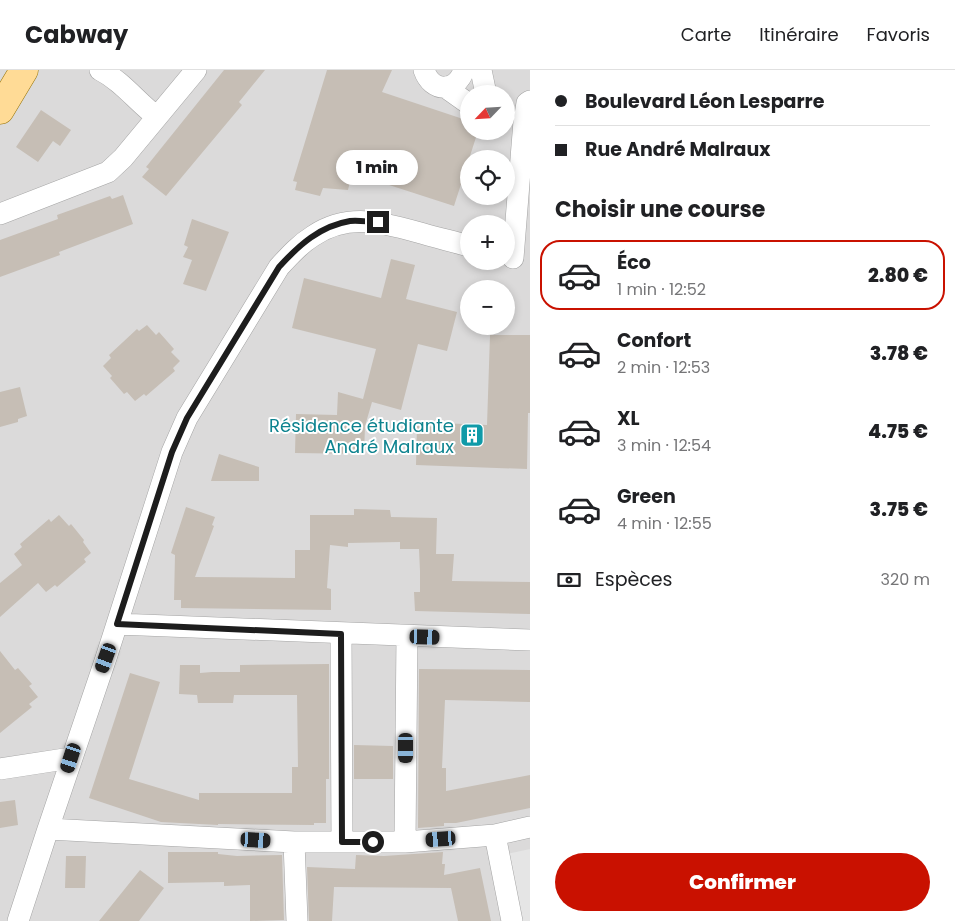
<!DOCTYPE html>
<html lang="fr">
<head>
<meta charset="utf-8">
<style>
  body { margin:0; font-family:Poppins,sans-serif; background:#f2f2f2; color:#202124; height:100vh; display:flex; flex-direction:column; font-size:19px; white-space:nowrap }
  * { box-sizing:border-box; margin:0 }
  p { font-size:16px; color:#757577 }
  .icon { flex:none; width:28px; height:28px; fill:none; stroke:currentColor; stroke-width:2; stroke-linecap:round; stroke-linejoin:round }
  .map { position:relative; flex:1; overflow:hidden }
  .sheet { display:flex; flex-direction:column; background:#fff; width:425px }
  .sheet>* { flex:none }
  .guide { display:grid; align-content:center; height:110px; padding:0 25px; background:#fff }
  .needle { width:32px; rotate:245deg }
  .controls { position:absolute; left:460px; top:15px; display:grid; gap:10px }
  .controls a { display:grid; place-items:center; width:55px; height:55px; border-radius:50%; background:#fff; box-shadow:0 2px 8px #0003; font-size:25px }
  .end { position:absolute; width:22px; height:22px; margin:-11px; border:6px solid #1d1d1d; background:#fff; box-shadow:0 0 0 2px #fff }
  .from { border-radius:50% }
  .bubble { position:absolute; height:35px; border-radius:18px; background:#fff; box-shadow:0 2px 8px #0003; font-size:16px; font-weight:800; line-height:35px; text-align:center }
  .car { position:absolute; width:15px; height:30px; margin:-15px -8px; border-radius:6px; box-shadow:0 0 4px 1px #0007; background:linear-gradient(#222 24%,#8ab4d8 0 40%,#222 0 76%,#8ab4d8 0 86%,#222 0) }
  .guide b { display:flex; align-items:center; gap:18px; height:48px; font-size:19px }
  .guide b+b { border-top:1px solid #e0e0e0 }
  .guide i { width:12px; height:12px; background:#202124 }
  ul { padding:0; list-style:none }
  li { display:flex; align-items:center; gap:15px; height:70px; margin:0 10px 8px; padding:0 15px; border:2px solid transparent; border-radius:20px }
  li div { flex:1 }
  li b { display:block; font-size:19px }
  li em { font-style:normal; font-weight:800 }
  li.current { border-color:#c91100 }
  li>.icon { width:45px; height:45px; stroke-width:1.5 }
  h2 { padding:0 25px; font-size:22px; line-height:60px }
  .pay { display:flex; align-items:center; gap:12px; height:55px; padding:0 25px; font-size:19px }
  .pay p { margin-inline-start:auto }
  .primary-button { display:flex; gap:10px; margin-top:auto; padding:10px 25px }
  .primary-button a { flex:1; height:58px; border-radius:30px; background:#c91100; color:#fff; font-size:20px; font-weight:800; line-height:58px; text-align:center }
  header { display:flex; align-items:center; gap:30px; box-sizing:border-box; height:70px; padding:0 25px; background:#fff; border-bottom:1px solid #e0e0e0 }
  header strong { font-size:24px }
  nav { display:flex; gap:28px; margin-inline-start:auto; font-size:18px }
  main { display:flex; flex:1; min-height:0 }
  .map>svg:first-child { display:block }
</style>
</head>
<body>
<header>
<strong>Cabway</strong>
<nav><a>Carte</a><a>Itinéraire</a><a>Favoris</a></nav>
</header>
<main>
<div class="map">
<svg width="530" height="851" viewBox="0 0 530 851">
  <rect width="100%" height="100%" fill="#eeebe2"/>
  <path fill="#dbdada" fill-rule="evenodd" d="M 0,0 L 530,0 L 530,851 L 0,851 ZM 469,24 L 506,24 L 506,61 L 469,61 ZM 469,89 L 506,89 L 506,126 L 469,126 ZM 469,154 L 506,154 L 506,191 L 469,191 ZM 469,219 L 506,219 L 506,256 L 469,256 Z"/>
  <path fill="#e5e5e5" d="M 530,779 L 530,851 L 521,851 L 507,784 Z"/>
  <path fill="#c6beb5" d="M 224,0 L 265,0 L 239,32 L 242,35 L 166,126 L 142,107 L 149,99 L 146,97 Z
    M 327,0 L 392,0 L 382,22 L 469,51 L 469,61 L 478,61 L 454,136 L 352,103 L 348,120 L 323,118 L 320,126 L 295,120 L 297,112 L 293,111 Z
    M 41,40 L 71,60 L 60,76 L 53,71 L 38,92 L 16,77 Z
    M 123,125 L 133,154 L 59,182 L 60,185 L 0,207 L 0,170 L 58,149 L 57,145 L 110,126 L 112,129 Z
    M 192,149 L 229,162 L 206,221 L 183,214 L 192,190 L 183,187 L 188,177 L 184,175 Z
    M 391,189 L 415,195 L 406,229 L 457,242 L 447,281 L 418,274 L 401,340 L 365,330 L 372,332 L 365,356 L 364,384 L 295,383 L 296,344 L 337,345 L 338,322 L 363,329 L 376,279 L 292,258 L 304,208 L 381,228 Z
    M 147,255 L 156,265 L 159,262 L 174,279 L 171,282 L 180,291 L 173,298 L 175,301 L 146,326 L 144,324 L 135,331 L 127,322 L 124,324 L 110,308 L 112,306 L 103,296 L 111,288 L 109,285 L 137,259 L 139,261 Z
    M 490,265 L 530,265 L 530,343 L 528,343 L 527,399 L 416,395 L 417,356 L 439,357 L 440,353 L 487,355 Z
    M 20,317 L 27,346 L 18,349 L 18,352 L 0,357 L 0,322 Z
    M 219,384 L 259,397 L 259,411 L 211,411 Z
    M 186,437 L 215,447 L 212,455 L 214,456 L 195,507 L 295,508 L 295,480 L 310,480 L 310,445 L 354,445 L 354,439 L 390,440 L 391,447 L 437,448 L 436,484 L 454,484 L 452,511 L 530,512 L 530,544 L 415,541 L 414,522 L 420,522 L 420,501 L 419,479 L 400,479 L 400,472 L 348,473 L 348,477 L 330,475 L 327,518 L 331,519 L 331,540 L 181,538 L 181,530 L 174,530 L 175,485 L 171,483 Z
    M 59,445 L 69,456 L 71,454 L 84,470 L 83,472 L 91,483 L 84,489 L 86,492 L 57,517 L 55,515 L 46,522 L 38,513 L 0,547 L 0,513 L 22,495 L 14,484 L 22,477 L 20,474 L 49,449 L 51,452 Z
    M 0,581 L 15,600 L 18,598 L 32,614 L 29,616 L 38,627 L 29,634 L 32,637 L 0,663 Z
    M 329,594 L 329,709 L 326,709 L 326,753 L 314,753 L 314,755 L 218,754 L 218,755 L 161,752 L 89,728 L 130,603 L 160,612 L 129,709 L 199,730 L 199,723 L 292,723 L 292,697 L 298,697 L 297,625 L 234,625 L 233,633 L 198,633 L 197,625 L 179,624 L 180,595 L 200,595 L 200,603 L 212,602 L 240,602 L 240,595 Z
    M 419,599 L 530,600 L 530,632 L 445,630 L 442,698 L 446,698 L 446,721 L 530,705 L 530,738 L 456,753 L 444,753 L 444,756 L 418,758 Z
    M 354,675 L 393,676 L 393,709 L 354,709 Z
    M 15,730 L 18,755 L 0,758 L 0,732 Z
    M 168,782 L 218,782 L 218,784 L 237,786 L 282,785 L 284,850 L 250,851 L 250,815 L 224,816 L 224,812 L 168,813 Z
    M 443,782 L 442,794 L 445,794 L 444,805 L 480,798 L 491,851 L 458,851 L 451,818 L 334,817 L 332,851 L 309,851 L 307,797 L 355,799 L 356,785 L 384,786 Z
    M 66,786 L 86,786 L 85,818 L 65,818 Z
    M 140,800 L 164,818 L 139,851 L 99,851 Z"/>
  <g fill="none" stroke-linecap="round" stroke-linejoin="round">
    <g stroke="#a4a4a4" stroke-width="22">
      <path id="minor" d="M 100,0 C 122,11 137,32 157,47
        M 424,0 C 432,23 456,23 464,0
        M 481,0 L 486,24
        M 445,17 L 469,34
        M 0,144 L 108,102 L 123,88 L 196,0
        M 513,188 L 524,51 L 527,33 L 530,31
        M 117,554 L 530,570
        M 341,564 L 342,772
        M 0,699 L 71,688
        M 48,759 L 106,588 L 172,382 L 187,348 L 279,197 C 290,185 300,174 313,166 C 347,143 381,152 417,162 C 434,167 451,171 469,176
        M 495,765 L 512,851
        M 294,772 L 297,851
        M 405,772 L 407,566
        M 18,851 L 48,759 L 294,772 L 405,772 L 495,765 L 530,757"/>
    </g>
    <g stroke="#957100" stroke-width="29">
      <path id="major" d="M 0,40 L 24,0"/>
    </g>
    <use href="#minor" stroke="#fff" stroke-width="21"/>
    <use href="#major" stroke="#ffdb96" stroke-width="28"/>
  </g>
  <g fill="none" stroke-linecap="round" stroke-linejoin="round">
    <path stroke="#1d1d1d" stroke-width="6" d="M 373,772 L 342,772 L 341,564 L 117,554 L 172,382 L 187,348 L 279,197 C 299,175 320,156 350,151 C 359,150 369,152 378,152"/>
  </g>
  <defs>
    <g id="building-square" transform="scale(1.25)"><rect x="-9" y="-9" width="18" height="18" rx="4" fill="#0f9aa8" stroke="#fff"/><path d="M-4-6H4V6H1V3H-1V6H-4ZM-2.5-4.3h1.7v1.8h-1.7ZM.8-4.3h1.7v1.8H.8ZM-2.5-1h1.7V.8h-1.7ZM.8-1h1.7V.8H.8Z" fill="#fff"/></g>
  </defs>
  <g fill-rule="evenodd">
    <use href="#building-square" x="472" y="365"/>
  </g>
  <g text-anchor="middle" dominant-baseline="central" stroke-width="4" stroke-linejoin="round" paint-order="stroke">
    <g font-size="18" fill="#0d838f" stroke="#fff" text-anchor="end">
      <text x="454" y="355">Résidence étudiante<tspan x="454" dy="21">André Malraux</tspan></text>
    </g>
  </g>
</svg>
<div class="controls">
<a><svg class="needle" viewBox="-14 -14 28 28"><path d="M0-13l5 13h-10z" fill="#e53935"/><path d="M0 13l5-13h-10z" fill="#757577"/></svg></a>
<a><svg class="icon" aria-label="locate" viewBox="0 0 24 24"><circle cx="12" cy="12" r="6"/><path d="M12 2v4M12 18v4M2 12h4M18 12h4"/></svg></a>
<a>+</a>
<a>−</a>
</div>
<i class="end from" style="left:373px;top:772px"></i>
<i class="end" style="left:378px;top:152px"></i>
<div class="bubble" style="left:336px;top:80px;width:82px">1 min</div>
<i class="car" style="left:425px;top:567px;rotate:92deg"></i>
<i class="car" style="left:106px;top:588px;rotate:200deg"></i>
<i class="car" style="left:406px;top:678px;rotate:180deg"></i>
<i class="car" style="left:71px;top:688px;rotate:198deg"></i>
<i class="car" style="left:441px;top:769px;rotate:266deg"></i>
<i class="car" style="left:256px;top:770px;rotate:93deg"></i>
</div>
<section class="sheet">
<div class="guide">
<b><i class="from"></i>Boulevard Léon Lesparre</b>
<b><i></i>Rue André Malraux</b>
</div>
<h2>Choisir une course</h2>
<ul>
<li class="current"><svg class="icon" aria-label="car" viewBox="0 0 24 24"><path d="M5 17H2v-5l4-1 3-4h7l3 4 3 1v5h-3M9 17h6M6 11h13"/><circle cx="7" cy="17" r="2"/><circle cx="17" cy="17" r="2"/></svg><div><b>Éco</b><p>1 min · 12:52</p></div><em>2.80 €</em></li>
<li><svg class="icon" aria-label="car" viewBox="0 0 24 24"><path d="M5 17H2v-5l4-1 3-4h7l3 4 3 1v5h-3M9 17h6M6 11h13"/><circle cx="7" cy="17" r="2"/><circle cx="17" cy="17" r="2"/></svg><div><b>Confort</b><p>2 min · 12:53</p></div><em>3.78 €</em></li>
<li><svg class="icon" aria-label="car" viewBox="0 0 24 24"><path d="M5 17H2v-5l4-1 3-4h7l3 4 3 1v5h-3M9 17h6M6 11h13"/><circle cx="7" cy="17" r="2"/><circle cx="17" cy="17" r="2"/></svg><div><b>XL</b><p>3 min · 12:54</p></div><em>4.75 €</em></li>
<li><svg class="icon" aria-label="car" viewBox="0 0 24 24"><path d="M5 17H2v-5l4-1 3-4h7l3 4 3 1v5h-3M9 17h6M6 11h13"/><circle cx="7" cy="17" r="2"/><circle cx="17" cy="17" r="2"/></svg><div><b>Green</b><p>4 min · 12:55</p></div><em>3.75 €</em></li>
</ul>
<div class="pay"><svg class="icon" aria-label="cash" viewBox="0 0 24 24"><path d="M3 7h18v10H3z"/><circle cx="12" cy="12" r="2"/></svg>Espèces<p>320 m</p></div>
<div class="primary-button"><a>Confirmer</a></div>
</section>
</main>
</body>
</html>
